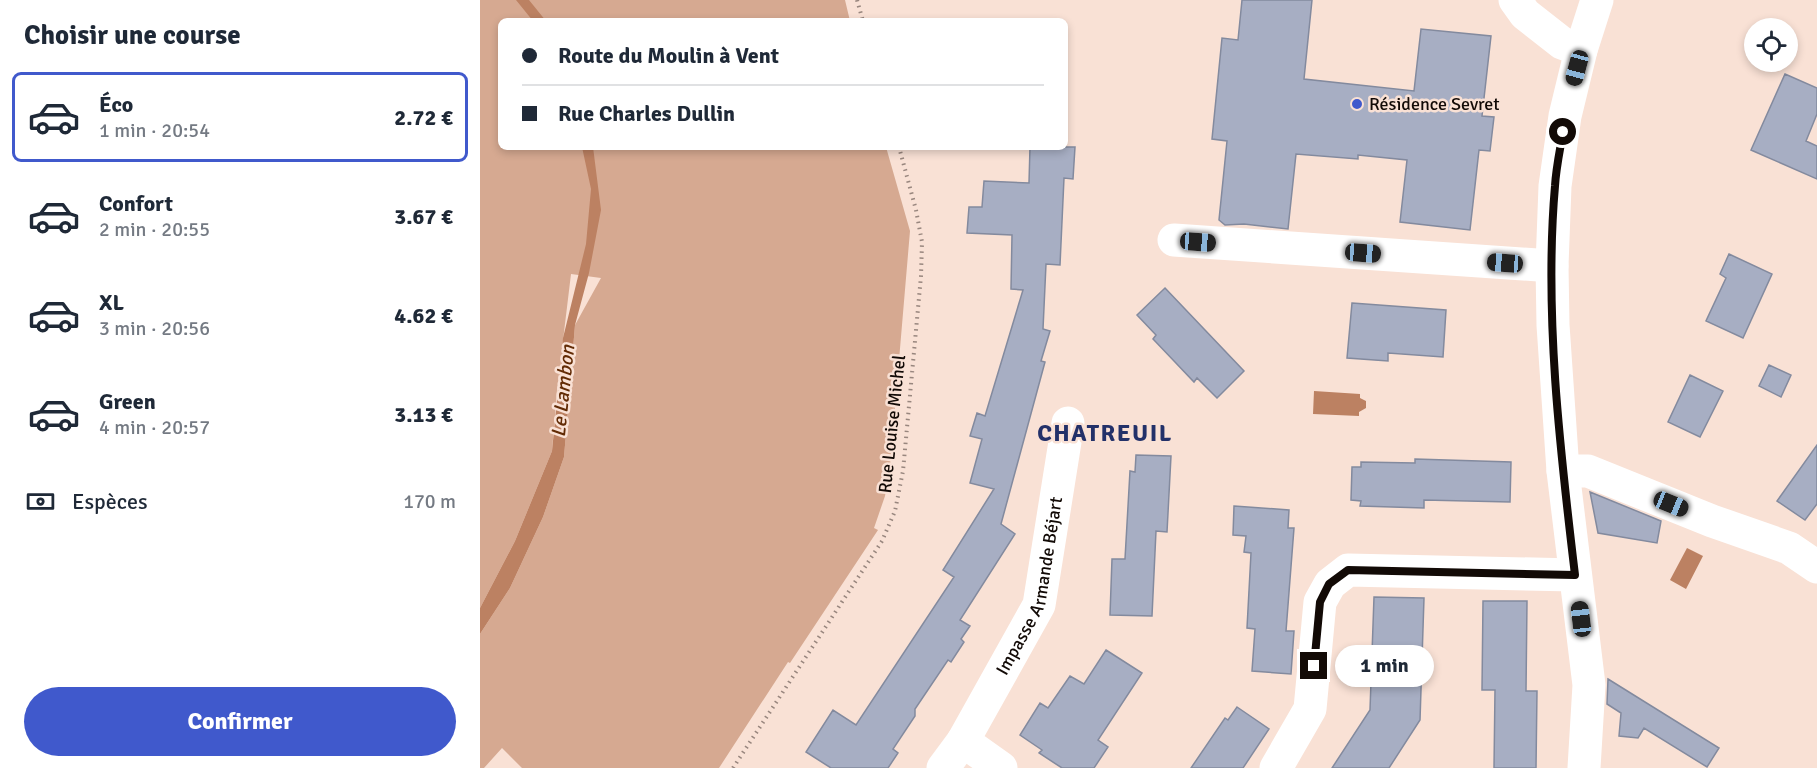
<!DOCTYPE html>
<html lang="fr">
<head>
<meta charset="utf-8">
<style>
  body { margin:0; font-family:Signika,sans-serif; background:#f6f6f7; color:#1f2937; height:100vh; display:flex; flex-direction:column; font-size:22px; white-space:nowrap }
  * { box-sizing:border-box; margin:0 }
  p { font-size:20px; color:#747a83 }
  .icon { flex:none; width:33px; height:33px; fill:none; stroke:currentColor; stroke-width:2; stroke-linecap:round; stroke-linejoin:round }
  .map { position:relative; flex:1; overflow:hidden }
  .sheet { display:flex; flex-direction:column; background:#fff; width:480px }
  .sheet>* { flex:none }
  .hud { position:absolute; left:18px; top:18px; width:570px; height:132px; border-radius:9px; box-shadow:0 3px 9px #0003; display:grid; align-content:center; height:132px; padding:0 24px; background:#fff }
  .tools { position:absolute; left:1264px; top:18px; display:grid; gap:12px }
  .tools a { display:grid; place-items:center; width:54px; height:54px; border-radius:50%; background:#fff; box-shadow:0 3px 9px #0003; font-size:30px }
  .end { position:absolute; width:27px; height:27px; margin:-14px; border:8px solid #120a06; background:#fff; box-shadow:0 0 0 3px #fff }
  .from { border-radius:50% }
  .bubble { position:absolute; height:42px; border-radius:21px; background:#fff; box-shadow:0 3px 9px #0003; font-size:20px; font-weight:700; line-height:42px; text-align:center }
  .car { position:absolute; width:18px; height:36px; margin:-18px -9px; border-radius:8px; box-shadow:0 0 4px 2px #0007; background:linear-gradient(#222 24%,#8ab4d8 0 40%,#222 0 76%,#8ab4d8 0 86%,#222 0) }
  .hud b { display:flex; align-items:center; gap:21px; height:57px; font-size:22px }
  .hud b+b { border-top:2px solid #e0e1e3 }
  .hud i { width:15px; height:15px; background:#1f2937 }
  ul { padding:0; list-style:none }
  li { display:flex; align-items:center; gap:18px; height:90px; margin:0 12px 9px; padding:0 12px; border:3px solid transparent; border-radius:9px }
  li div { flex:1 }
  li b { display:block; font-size:22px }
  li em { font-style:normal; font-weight:700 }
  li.current { border-color:#4059cc }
  li>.icon { width:54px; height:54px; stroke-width:1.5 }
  h2 { padding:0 24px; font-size:27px; line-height:72px }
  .pay { display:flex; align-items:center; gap:15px; height:66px; padding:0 24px; font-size:22px }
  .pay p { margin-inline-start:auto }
  .action { display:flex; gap:12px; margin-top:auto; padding:12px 24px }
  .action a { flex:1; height:69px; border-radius:36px; background:#4059cc; color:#fff; font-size:24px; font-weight:700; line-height:69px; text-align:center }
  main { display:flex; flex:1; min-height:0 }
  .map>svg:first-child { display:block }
</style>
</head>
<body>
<main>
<section class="sheet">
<h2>Choisir une course</h2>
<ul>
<li class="current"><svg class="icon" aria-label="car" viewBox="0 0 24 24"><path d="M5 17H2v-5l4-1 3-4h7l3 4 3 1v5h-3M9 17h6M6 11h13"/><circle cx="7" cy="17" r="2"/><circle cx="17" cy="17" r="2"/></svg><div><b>Éco</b><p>1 min · 20:54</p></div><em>2.72 €</em></li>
<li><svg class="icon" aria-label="car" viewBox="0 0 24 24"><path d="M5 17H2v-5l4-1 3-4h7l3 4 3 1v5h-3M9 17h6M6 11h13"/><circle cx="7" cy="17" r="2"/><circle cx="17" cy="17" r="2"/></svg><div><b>Confort</b><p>2 min · 20:55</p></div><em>3.67 €</em></li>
<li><svg class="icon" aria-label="car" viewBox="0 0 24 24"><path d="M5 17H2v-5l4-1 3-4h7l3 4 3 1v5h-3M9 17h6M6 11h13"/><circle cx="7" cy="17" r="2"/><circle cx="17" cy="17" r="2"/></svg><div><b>XL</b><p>3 min · 20:56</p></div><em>4.62 €</em></li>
<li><svg class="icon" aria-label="car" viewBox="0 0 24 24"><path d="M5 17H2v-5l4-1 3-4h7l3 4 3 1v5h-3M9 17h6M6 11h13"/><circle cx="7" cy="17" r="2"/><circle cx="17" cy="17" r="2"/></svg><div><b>Green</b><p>4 min · 20:57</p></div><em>3.13 €</em></li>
</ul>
<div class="pay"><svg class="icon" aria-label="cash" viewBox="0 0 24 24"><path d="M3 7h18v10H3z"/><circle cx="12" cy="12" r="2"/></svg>Espèces<p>170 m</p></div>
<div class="action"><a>Confirmer</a></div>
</section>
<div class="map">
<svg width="1337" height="768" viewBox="0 0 1337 768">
  <rect width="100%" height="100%" fill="#f9e1d5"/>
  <path fill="#d6a991" d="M 0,0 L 365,0 L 370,21 L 21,21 L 21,147 L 406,147 L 430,231 L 410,466 L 405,496 L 394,528 L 398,530 L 310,663 L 308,662 L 239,768 L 42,768 L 22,748 L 4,768 L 0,768 L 0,634 L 30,588 L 63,517 L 84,457 L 95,325 L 121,278 L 91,274 L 77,390 L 72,451 L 35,541 L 0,608 Z"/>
  <path fill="#bc8162" d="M 36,0 L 49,0 L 66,21 L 53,21 Z
    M 102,147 L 113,147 L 121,210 L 109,273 L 95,325 L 84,457 L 63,517 L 30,588 L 0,634 L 0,608 L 35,541 L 72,451 L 83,338 L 106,244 L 111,189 Z
    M 834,391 L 880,394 L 880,398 L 886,401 L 886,408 L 879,412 L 879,416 L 833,414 Z
    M 1207,548 L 1223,556 L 1206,589 L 1190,580 Z"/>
  <path fill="#a7aec3" stroke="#838a9e" stroke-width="1.5" d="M 762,0 L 832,0 L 824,79 L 934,91 L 941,29 L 1011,36 L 1002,116 L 1014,117 L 1010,151 L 999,150 L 990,230 L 920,222 L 927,160 L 878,155 L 878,159 L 816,154 L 808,229 L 764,224 L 745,225 L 739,220 L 747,141 L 732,139 L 742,38 L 758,40 Z
    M 1305,74 L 1337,88 L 1337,114 L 1326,141 L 1337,146 L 1337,179 L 1271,150 Z
    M 550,147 L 595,147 L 593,179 L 584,178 L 580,265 L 566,264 L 563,329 L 570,331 L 561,361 L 565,362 L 521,524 L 535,534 L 480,620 L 490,626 L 481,639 L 484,642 L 471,662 L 468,660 L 435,709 L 435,716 L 413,749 L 418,753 L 408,768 L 351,768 L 326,752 L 353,710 L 376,725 L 474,577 L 463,570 L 514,489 L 490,483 L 502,439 L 490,436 L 497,413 L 505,416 L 543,290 L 531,289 L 532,235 L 487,233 L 489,207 L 502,207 L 504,181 L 549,183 Z
    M 1249,254 L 1292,274 L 1263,338 L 1226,321 L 1246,278 L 1240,274 Z
    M 685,288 L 764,371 L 737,398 L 717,378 L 714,382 L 694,361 L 673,339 L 676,335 L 657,315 Z
    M 872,303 L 966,310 L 963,357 L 908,353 L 908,361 L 867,358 Z
    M 1289,365 L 1311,375 L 1301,397 L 1279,386 Z
    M 1210,375 L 1243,391 L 1220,437 L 1188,422 Z
    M 1337,445 L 1337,504 L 1325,520 L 1297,501 Z
    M 656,455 L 691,456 L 687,532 L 676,531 L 672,616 L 630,615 L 632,559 L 645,559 L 650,471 L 655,472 Z
    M 935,459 L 1031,462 L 1030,502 L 944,500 L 944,508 L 880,506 L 881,501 L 871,500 L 872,467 L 881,467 L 881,462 L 935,463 Z
    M 1110,492 L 1181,521 L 1177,543 L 1118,533 Z
    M 754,506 L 809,510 L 808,528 L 814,528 L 806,631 L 814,631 L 811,674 L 772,671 L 775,629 L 767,628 L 771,553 L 764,552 L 766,536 L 753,535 Z
    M 894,597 L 944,598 L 940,720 L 909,768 L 852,768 L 890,710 Z
    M 1003,601 L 1047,601 L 1046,691 L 1057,691 L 1056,768 L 1014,768 L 1015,690 L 1002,690 Z
    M 626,650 L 662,673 L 618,740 L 628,747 L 614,768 L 582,768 L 559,753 L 562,750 L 540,735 L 560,703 L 568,708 L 590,676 L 604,684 Z
    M 1128,679 L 1239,748 L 1227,767 L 1164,728 L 1158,738 L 1139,736 L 1141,713 L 1127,704 Z
    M 757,707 L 789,729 L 763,768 L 711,768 L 745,718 L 748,720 Z"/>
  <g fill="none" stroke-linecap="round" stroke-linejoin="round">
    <path stroke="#98867e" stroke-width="4" stroke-dasharray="1.5 4.5" stroke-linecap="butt" d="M 377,0 L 383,21
      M 253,768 L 402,541 L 415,511 L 423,471 L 441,276 L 442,242 L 436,210 L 419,147"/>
    <g stroke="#fff" stroke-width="33">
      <path d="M 1035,0 L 1045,14 L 1082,43 L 1101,50"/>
      <path d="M 694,240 L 1072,266"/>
      <path d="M 1083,471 L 1108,471 L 1232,521 L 1309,548 L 1337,567"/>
      <path d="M 463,768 L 483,741"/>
      <path id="s1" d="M 521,768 L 483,741 L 559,605 L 588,423"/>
      <path d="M 796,768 L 830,709 L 840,602 L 850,584 L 868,570 L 1095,575"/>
      <path d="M 1104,768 L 1109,685 L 1083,471 L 1073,325 L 1072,266 L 1075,186 L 1085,116 L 1101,50 L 1117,0"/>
    </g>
  </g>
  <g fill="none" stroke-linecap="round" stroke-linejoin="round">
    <path stroke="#120a06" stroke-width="8" d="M 834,666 L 840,602 L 849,584 L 868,570 L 1095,575 C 1080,450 1064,312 1075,186 C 1076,168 1080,150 1083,132"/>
  </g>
  <circle fill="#4059cc" stroke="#f9e1d5" stroke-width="2" cx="877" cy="104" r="6"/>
  <g text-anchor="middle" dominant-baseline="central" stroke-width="5" stroke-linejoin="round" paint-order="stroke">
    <g font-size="18" fill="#120a06" stroke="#f9e1d5" text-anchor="start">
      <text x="889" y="104">Résidence Sevret</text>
    </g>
    <g font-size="18" fill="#120a06" stroke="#f9e1d5">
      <text transform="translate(412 424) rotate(-84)">Rue Louise Michel</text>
      <text stroke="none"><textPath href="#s1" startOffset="218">Impasse Armande Béjart</textPath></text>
    </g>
    <g font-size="20" font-style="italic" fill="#622b05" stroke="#f9e1d5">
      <text transform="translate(83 391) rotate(-84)">Le Lambon</text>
    </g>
    <g font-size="24" font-weight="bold" letter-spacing="1.5" fill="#233169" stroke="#f9e1d5">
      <text x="625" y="433">CHATREUIL</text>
    </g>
  </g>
</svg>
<div class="tools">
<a><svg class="icon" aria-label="locate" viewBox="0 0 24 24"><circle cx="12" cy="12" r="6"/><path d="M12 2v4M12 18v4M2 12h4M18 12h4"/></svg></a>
</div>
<i class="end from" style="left:1083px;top:132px"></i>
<i class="end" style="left:834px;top:666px"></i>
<div class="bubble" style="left:855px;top:645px;width:99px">1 min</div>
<i class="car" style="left:1097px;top:68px;rotate:195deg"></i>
<i class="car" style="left:718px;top:242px;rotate:94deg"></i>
<i class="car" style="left:883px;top:253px;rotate:94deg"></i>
<i class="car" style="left:1025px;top:263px;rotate:274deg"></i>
<i class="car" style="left:1191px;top:504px;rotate:112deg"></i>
<i class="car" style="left:1101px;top:619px;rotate:353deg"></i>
<div class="hud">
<b><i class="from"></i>Route du Moulin à Vent</b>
<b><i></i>Rue Charles Dullin</b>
</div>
</div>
</main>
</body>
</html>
